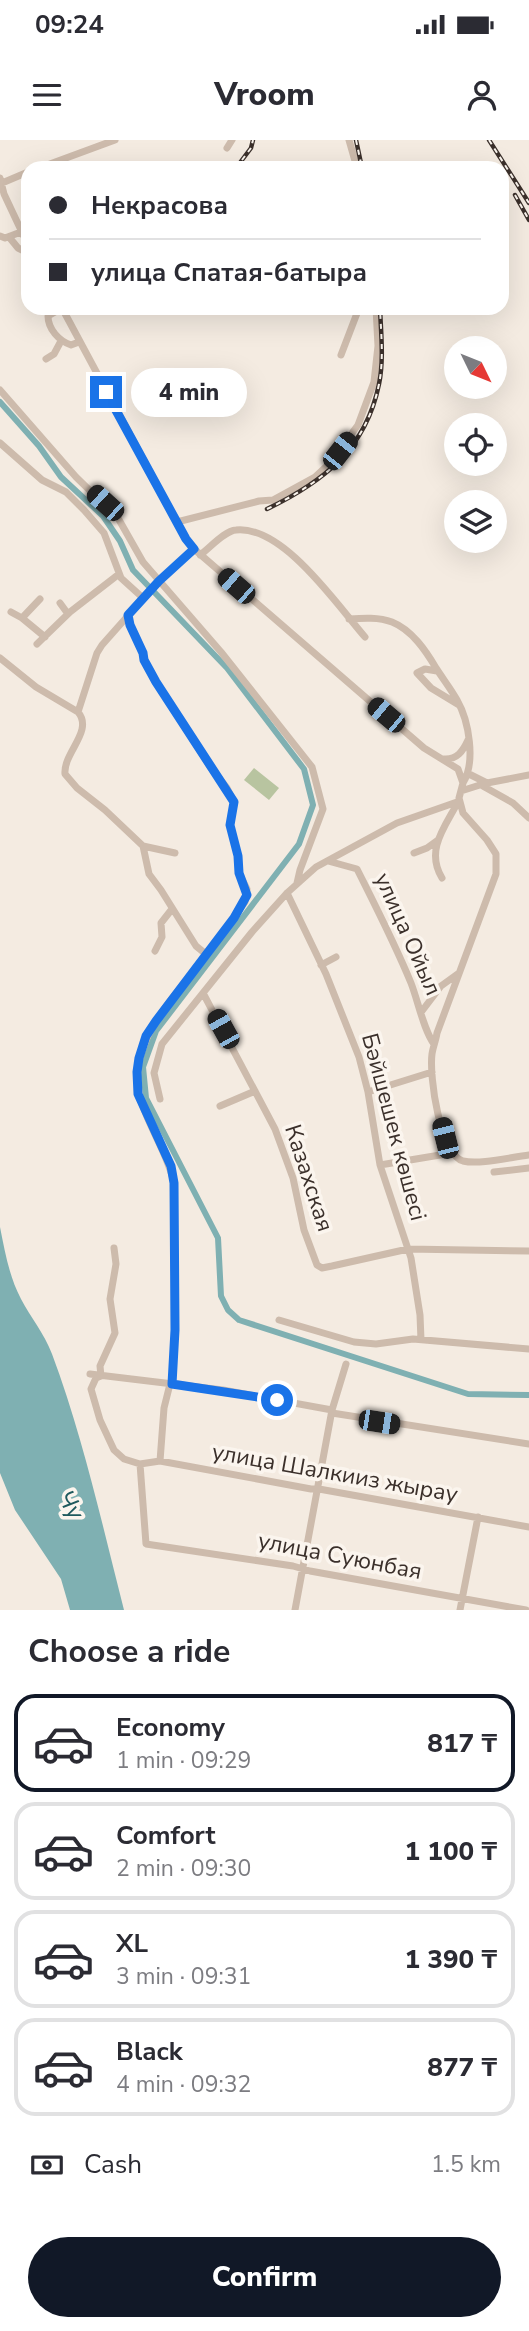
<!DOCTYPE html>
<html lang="en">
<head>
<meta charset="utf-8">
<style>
  body { margin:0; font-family:"Nunito Sans",sans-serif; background:#f2f2f3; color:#2b2b33; height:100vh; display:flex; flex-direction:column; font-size:26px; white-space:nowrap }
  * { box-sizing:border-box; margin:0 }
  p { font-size:23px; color:#7c7c81 }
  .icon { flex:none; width:38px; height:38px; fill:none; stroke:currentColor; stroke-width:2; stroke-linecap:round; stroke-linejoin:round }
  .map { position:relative; height:1470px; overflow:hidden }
  .drawer { display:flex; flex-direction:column; background:#fff; flex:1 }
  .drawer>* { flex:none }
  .banner { position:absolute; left:21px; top:21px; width:488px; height:154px; border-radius:21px; box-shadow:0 7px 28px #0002; display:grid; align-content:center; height:154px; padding:0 28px; background:#fff }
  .needle { width:46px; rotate:133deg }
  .controls { position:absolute; left:444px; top:196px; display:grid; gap:14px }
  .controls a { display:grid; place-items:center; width:63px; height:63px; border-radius:50%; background:#fff; box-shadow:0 7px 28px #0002; font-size:35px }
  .end { position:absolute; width:32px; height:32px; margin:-16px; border:9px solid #1a73e8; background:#fff; box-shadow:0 0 0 4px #fff }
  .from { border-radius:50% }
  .bubble { position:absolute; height:49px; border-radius:24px; background:#fff; box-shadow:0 7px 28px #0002; font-size:23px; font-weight:800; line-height:49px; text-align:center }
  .car { position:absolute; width:21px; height:42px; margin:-21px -10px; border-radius:9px; box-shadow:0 0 5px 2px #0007; background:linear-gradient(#222 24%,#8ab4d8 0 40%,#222 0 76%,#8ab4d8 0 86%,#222 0) }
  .banner b { display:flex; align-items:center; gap:24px; height:66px; font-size:26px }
  .banner b+b { border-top:2px solid #e1e1e2 }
  .banner i { width:18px; height:18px; background:#2b2b33 }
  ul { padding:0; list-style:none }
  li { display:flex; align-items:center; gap:21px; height:98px; margin:0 14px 10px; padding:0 14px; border:4px solid #e1e1e2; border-radius:21px }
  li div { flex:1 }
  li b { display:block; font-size:26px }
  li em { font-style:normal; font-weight:800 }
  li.active { border-color:#111827 }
  li>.icon { width:63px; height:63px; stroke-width:1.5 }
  h2 { padding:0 28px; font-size:32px; line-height:84px }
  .pay { display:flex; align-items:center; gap:18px; height:77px; padding:0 28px; font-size:26px }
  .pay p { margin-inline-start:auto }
  .primary-button { display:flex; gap:14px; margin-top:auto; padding:14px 28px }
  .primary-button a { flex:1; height:80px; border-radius:42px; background:#111827; color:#fff; font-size:28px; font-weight:800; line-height:80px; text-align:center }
  .status { display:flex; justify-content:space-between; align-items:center; height:49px; padding:0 35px; background:#fff; direction:ltr }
  .status svg { height:19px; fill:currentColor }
  header { display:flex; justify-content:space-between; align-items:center; height:91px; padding:0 28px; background:#fff; font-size:32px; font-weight:800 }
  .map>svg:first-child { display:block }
</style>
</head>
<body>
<div class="status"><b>09:24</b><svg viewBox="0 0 49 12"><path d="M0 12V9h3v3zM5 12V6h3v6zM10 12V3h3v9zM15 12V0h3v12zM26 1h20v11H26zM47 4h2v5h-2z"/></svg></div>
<header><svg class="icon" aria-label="menu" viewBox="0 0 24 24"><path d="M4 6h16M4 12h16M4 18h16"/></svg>Vroom<svg class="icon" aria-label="person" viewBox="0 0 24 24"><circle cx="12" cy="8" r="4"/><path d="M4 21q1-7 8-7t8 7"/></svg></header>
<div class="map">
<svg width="529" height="1470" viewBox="0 0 529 1470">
  <rect width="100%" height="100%" fill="#f4ebe1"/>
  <path fill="#b8c4a0" d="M 254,628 L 279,648 L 269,660 L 244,640 Z"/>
  <path fill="#7fb0b2" d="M 0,1087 C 5,1112 9,1136 21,1159 C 31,1178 44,1193 52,1214 C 83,1297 102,1384 124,1470 L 70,1470 L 61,1439 L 15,1370 L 0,1333 Z"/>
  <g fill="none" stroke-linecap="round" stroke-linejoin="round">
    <path stroke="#7fb0b2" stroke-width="6" d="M 0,262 L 39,306 L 61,337 L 103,376 L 120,401 L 133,430 L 227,528 L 304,629 L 313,665 L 299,704 L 156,891 L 143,927 L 146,958 L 218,1098 L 221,1156 L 228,1170 L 239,1180 L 468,1254 L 529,1255"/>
    <path stroke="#cdbbac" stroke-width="7" d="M 349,0 L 357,28
      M 227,8 L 232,0
      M 39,28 L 115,0
      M 0,38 L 4,54 L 28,105
      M 2,43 L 28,32
      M 0,96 L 5,98 L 21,92
      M 9,97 L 18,108 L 28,113
      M 62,168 L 186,399 L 194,409 L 424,608 L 458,629 L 463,643 L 459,658 L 463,673 L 487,700 L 496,714 L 496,734 L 437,893 C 436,900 433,907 432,914 C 429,936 440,1014 463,1021 C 480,1025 511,1017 529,1015
      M 62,168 L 48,176 C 48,189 59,201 71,205 L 79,202
      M 341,215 L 359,168
      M 46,219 L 54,214 L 61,201
      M 0,250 L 76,337 L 118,378 L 143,422 L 221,512 L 312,627 L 323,669 L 300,730 L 297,743
      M 0,303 L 42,340 L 66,352 L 84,370 L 104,393 L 121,438 L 143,458
      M 177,382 L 259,361 L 273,360 L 315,337 L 330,323 L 358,285 L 374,242 L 378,206 L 376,168
      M 200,415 C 210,408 224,391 236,390 C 283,385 337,465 365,497
      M 40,459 L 22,478 L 45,497
      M 60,463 L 68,474
      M 11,472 L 22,478
      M 128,475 L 130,485 L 143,513 L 144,520 L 156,542 L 211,628 L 227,648 L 234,662 L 230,685 L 238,716 L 239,733 L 247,749 L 245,762 L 207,815
      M 349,479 C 363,478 379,477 392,482 C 412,490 426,511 436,528 C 443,539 451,549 457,560 C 469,581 476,622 463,643
      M 37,504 L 70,472 L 119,434
      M 0,518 L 36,547 L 78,572
      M 437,531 L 425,529 L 417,533 L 431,548 L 459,565
      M 78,572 C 94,591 63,613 65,634 L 77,648 L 105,670 L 143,706 L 149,734 L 161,750 L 196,806 L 207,815 C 175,857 121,906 142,964 C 151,991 168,1015 174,1043 L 175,1190 L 172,1244
      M 78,572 L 97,513 L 102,505 L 157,443 L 194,409
      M 444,619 C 457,620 463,611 468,600
      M 469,634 L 487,643 L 529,635
      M 481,645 L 513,663 L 529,678
      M 461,651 L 483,644
      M 143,706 L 175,713
      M 414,713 L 427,708 L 438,700
      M 328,721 L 357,729 C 376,767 395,804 411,843 C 418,861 424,891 434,904
      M 442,738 C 425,710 445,687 458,662
      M 287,753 L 326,834 L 359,917 L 368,952 L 380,1025 L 411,1118 L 420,1175 L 421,1200
      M 155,811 L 162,797 L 161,783 L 172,769
      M 321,825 L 336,817
      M 203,853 L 275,989 L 293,1038 L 304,1090 L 317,1125 L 322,1128 L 332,1126 L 408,1109 L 529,1111
      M 422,871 L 441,846 L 459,833
      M 368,952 L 432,932
      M 160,959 L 154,933 L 162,904 L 252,792 L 287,753 L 316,727 L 397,683 L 457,662
      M 220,966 L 255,951
      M 380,1025 L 452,1013
      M 494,1032 L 529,1028
      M 114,1108 L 116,1124 L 110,1159 L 115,1193 L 100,1226 L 101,1236 L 96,1238 L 91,1249 L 100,1280 L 114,1310 L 124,1319 L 140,1324 L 160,1321 L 311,1349 L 319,1349 L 529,1387
      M 279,1180 L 354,1202 L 376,1204 L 413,1199 L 529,1209
      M 90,1234 L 223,1250 L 332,1270
      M 332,1273 L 529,1304
      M 160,1321 L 164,1268 L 170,1244
      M 140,1324 L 146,1404 L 293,1426 L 310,1431 L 526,1470
      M 295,1470 L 332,1270 L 346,1224
      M 460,1470 L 478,1377"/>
    <g stroke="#3b302b" stroke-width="4.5">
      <path id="rail" d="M 356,0 L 362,28
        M 489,0 L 529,63
        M 236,28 L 251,8 L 253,0
        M 515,55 L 529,80
        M 267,369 C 323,342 366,309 379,244 C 384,220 381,193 380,168"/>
    </g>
    <use href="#rail" stroke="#fbf5ee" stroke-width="2" stroke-dasharray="5" stroke-linecap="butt"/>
  </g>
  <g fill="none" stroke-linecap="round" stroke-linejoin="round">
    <path stroke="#1a73e8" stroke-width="9" d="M 106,252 L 186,399 L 194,409 L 159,441 L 128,475 L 130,485 L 143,513 L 144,520 L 156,542 L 234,662 L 230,685 L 238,716 L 239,733 L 247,755 L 234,778 L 156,881 L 146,896 L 139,918 L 137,932 L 138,954 L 171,1026 L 174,1043 L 175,1190 L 172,1244 L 277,1260"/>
  </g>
  <g text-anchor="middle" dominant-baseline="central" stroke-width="7" stroke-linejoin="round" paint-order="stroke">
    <g font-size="23" fill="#3b302b" stroke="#fbf5ee">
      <text transform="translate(408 794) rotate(66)">улица Ойыл</text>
      <text transform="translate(394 987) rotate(75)">Бәйшешек көшесі</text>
      <text transform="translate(309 1038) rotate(72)">Казахская</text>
      <text transform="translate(335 1333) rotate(10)">улица Шалкииз жырау</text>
      <text transform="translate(340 1416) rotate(11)">улица Суюнбая</text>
    </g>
    <g font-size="24" font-style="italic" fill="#1f5a5e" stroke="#fbf5ee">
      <text transform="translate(71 1365) rotate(60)">Чу</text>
    </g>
  </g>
</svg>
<div class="controls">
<a><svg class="needle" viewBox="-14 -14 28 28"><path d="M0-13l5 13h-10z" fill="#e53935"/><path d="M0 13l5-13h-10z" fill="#7c7c81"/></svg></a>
<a><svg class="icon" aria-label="locate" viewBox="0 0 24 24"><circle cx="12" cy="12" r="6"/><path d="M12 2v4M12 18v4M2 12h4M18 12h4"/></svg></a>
<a><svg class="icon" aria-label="layers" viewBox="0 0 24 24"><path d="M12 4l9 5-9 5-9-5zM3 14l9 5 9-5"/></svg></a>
</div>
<i class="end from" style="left:277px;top:1260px"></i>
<i class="end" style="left:106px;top:252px"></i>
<div class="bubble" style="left:131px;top:228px;width:116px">4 min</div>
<i class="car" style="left:340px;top:311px;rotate:38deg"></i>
<i class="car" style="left:105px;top:363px;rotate:312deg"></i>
<i class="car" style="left:236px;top:446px;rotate:311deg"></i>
<i class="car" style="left:386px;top:575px;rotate:310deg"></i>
<i class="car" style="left:223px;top:889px;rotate:331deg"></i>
<i class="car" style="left:445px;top:998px;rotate:346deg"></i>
<i class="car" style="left:379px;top:1282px;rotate:99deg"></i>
<div class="banner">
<b><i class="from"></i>Некрасова</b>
<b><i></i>улица Спатая-батыра</b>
</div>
</div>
<section class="drawer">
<h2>Choose a ride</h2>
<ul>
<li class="active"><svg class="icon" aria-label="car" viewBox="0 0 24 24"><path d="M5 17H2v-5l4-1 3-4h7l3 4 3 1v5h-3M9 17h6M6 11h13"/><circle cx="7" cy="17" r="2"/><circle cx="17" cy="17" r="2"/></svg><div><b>Economy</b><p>1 min · 09:29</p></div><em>817 ₸</em></li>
<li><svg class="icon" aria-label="car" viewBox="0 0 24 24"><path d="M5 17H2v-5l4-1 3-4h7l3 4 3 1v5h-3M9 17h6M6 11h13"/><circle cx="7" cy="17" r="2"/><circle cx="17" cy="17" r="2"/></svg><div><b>Comfort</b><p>2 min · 09:30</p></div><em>1 100 ₸</em></li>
<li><svg class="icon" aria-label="car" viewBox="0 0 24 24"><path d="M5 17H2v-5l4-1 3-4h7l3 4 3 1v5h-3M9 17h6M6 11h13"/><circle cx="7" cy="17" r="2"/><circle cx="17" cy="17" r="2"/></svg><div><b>XL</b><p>3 min · 09:31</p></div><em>1 390 ₸</em></li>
<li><svg class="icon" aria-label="car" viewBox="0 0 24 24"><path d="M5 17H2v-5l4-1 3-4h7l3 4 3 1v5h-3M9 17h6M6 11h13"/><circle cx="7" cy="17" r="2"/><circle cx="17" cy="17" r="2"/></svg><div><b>Black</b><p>4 min · 09:32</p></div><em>877 ₸</em></li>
</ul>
<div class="pay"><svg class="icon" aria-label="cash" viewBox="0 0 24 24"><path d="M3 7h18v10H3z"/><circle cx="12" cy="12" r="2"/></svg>Cash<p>1.5 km</p></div>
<div class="primary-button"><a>Confirm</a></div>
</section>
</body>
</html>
